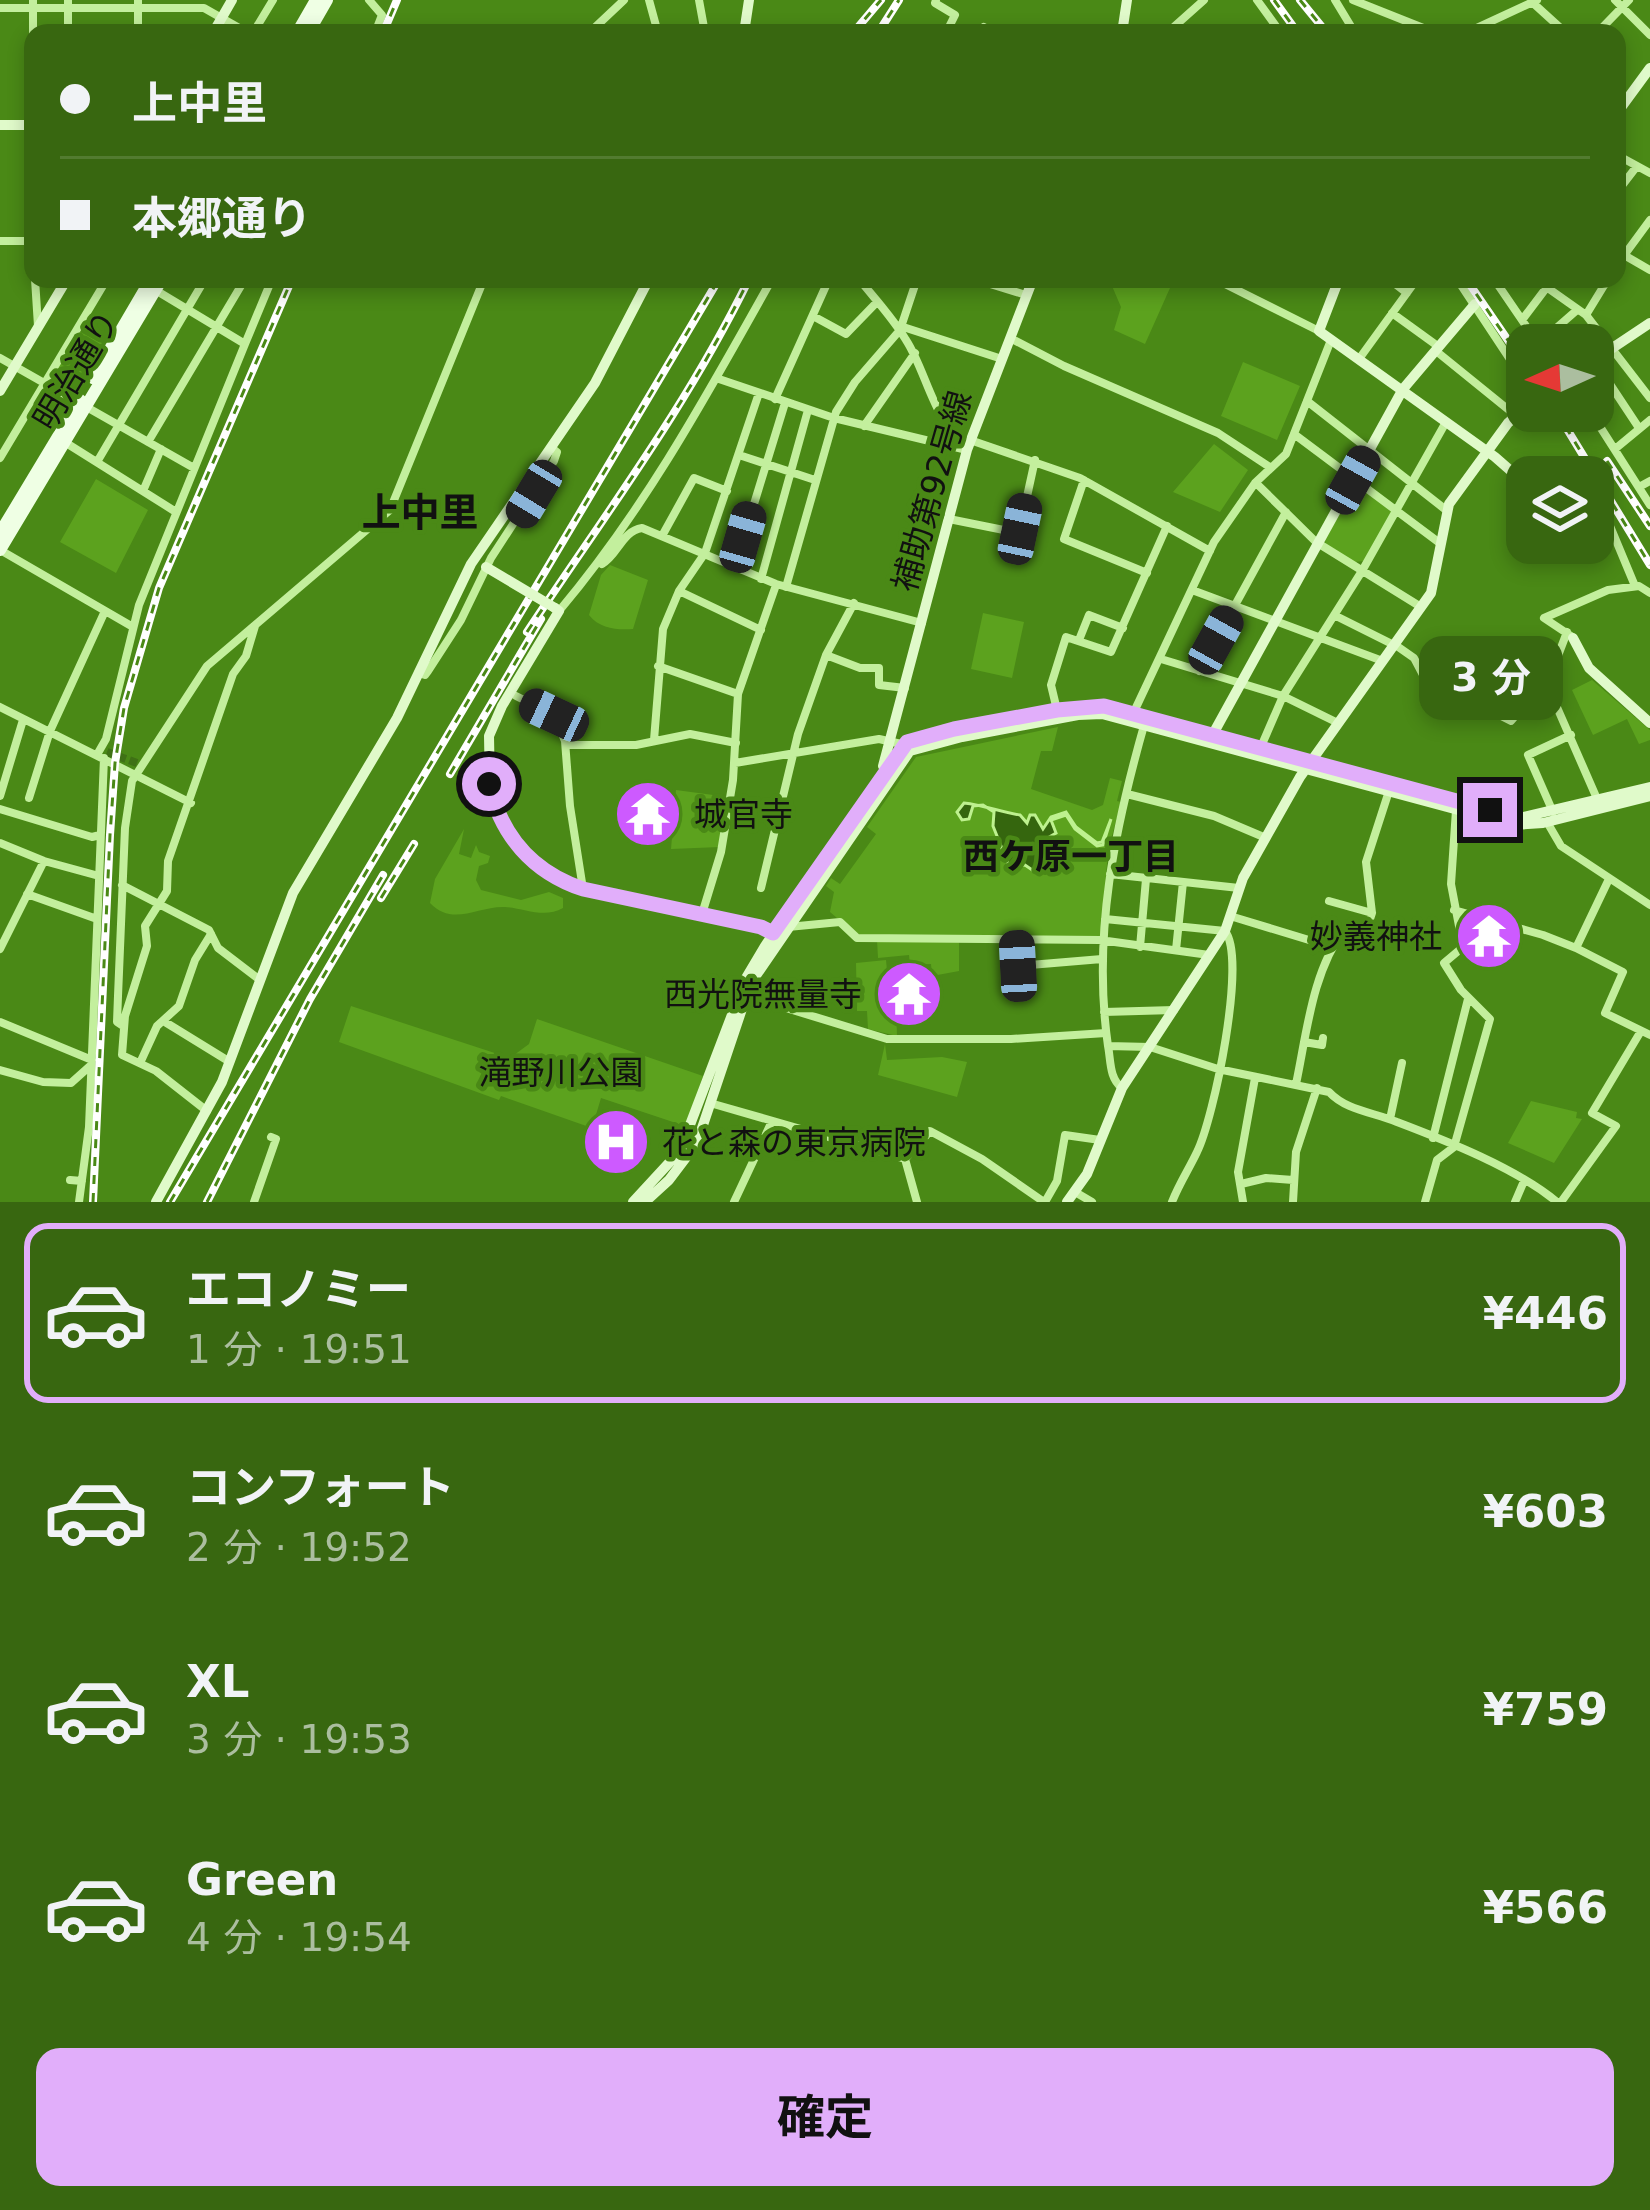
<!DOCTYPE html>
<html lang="ja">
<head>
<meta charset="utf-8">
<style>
  body { margin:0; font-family:"DejaVu Sans","Noto Sans JP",sans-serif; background:#436f1e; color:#f1f3f6; height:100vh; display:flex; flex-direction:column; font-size:45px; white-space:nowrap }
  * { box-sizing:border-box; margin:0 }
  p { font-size:39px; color:#abbe9f }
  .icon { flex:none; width:66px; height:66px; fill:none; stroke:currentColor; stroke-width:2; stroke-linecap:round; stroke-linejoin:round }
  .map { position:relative; height:1202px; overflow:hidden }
  .details { display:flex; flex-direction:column; background:#386710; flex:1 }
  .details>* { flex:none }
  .banner { position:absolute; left:24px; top:24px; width:1602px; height:264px; border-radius:24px; box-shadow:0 6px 18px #0003; display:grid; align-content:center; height:264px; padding:0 36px; background:#386710 }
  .needle { width:78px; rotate:267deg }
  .fabs { position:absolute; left:1506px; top:324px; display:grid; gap:24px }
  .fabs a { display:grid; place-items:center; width:108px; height:108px; border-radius:24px; background:#386710; box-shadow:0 6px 18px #0003; font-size:60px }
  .end { position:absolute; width:54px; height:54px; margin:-27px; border:15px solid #e1aefa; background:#111; box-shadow:0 0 0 6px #111 }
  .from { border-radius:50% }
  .bubble { position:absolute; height:84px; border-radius:24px; background:#386710; box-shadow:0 6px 18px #0003; font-size:39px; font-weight:700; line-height:84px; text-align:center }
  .car { position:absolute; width:36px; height:72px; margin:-36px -18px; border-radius:15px; box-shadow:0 0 9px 3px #0007; background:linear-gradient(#222 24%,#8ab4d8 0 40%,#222 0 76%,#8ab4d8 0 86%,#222 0) }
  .banner b { display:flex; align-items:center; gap:42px; height:114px; font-size:45px }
  .banner b+b { border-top:3px solid #527b30 }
  .banner i { width:30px; height:30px; background:#f1f3f6 }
  ul { padding:21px 0 0; list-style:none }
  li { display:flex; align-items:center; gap:36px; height:180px; margin:0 24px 18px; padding:0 12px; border:6px solid transparent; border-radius:24px }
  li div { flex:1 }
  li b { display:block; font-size:45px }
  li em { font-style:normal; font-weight:700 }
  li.on { border-color:#e1aefa }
  li>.icon { width:108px; height:108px; stroke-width:1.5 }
  .button { display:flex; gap:24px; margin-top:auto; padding:24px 36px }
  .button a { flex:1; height:138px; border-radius:24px; background:#e1aefa; color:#111; font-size:48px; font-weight:700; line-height:138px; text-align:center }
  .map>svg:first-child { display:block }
</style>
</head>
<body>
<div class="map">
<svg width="1650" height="1202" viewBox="0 0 1650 1202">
  <rect width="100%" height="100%" fill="#4a8916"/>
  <path fill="#5ca21e" d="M 1109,279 L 1174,279 L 1145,344 L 1114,330 L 1121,307 Z
    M 80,332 L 102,343 L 73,393 L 51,376 Z
    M 1243,362 L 1300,386 L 1277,440 L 1221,416 Z
    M 1214,444 L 1248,470 L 1220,512 L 1173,492 Z
    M 96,479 L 148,510 L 116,573 L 60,542 Z
    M 1355,484 L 1392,512 L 1365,561 L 1354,562 L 1326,546 L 1325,540 Z
    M 610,565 L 648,580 L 633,629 C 617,630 600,629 589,615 L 601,575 Z
    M 983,613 L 1024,622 L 1012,678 L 971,669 Z
    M 1592,680 L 1650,730 L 1650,740 L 1639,744 L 1627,719 L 1593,735 L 1572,690 Z
    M 1058,727 L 1052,751 L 1041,751 L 1031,789 L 1092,810 L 1103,805 L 1110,778 L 1122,781 L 1117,801 L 1121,802 L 1108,851 L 1101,938 L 858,936 L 830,912 L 834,892 L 826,886 L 831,878 L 840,884 L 876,834 L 867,827 L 916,757 Z
    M 676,790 L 728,797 L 720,847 L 671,849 Z
    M 464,829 L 459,854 L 471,858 L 476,845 L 479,852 L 490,856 L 488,863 L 479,866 L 476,880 L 481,890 L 521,900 L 549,892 L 563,898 L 563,908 C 544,919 524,908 505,907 C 477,906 453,927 430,903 L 435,879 Z
    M 877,940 L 959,941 L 959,971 L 932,976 L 931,964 L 910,965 L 909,955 L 878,958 Z
    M 886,960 L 887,971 L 895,971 L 897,1036 L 868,1029 L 867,1011 L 857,1011 L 856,963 Z
    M 351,1006 L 510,1058 L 529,1044 L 537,1019 L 703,1076 L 685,1126 L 601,1098 L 592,1128 L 501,1096 L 499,1100 L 339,1042 Z
    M 885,1044 L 887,1060 L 942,1057 L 967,1062 L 957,1097 L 878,1075 Z
    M 1531,1101 L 1577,1112 L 1576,1118 L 1582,1119 L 1554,1163 L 1508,1143 Z"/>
  <path fill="#35660e" stroke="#bef18f" stroke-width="3" d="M 964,803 C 984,805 1000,812 1020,815 L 1027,823 L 1030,815 L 1035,815 L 1043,829 L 1051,817 L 1066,812 L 1076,827 L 1097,843 L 1102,842 L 1111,819 L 1103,845 L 1097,846 L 1075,829 L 1066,815 L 1051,820 L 1056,833 L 1046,839 L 1048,848 L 1038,874 L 1025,865 L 1009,866 L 993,826 L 994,812 L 983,805 L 973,806 L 969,819 L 962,820 L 957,812 Z"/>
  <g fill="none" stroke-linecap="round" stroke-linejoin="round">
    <path stroke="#3f7115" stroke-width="8" stroke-dasharray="8 4" stroke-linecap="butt" d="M 107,752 L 137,763"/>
    <path stroke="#c3ef9d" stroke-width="8" d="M 33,0 L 33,33
      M 68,0 L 68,33
      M 369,0 L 382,15 L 375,33
      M 649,0 L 658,33
      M 699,0 L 705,33
      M 936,0 L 935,3 L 955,15 L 946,33
      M 1257,0 L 1281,33
      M 1335,0 L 1355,33
      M 1353,0 L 1436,33
      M 1615,0 L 1650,35
      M 1533,3 L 1566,33
      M 0,8 L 204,8 L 248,33
      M 138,33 L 138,0
      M 253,33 L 273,0
      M 589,33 L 624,0
      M 981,33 L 984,27 L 993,33
      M 1167,33 L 1204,0
      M 1262,33 L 1278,29
      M 1466,33 L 1537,0
      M 1597,33 L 1629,0
      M 1617,155 L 1650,173
      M 1617,192 L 1637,166
      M 0,241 L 33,241
      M 1617,251 L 1650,270
      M 1617,265 L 1650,220
      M 35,279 L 38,326
      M 137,279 L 245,344 L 272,279
      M 859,279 C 875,299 893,318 906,340 C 927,372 935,429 969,444
      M 974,279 L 1026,295
      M 1215,279 L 1319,331
      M 1389,279 L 1407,293
      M 1457,279 L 1527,385
      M 1494,279 L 1539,345
      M 1535,279 L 1586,315
      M 1608,279 L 1586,315 L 1650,398
      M 1392,313 L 1439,347
      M 813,316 L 846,334 L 877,302
      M 1522,320 L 1553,279
      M 897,325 L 1002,359
      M 1010,338 L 1064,366 L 1218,433 L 1271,468
      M 1538,344 L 1577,310
      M 1436,351 L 1515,415
      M 0,358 L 194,468
      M 1359,359 L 1417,279
      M 1594,360 L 1639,428
      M 719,379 L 834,418 L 967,450
      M 775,399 L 829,279
      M 1307,401 L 1446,510
      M 1590,411 L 1650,505
      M 864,426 L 915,353
      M 1294,434 L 1441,544
      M 970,440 L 1080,478 L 1210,551
      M 63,441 L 176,512
      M 148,442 L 245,279
      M 1615,449 L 1650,420
      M 739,455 L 815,480
      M 0,458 L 107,279
      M 97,462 L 205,279
      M 1084,480 L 1064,539 L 1147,573
      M 1256,483 L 1316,542 L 1421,607
      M 1639,487 L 1650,481
      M 143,491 L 161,449
      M 1600,502 L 1635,586
      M 949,519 L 1019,533 L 1035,460
      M 662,536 L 694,478 L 727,491
      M 0,550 L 133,627
      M 602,564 C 618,555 622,531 642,528 L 776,584 L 922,623
      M 735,566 L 785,403
      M 761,579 L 808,410
      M 786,587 L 836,412 L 855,382 L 900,330 L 917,279
      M 1192,590 L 1380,660
      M 679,591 L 761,630
      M 559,611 C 645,509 707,395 772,279
      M 1334,615 L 1392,644
      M 1571,636 L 1544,618 L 1608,590 L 1639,586 L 1650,593
      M 1079,640 L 1089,615 L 1123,628
      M 1394,644 L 1414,658 L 1424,677 L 1511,721 L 1551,674 L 1567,632
      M 826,655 L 860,668 L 879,668 L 879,685 L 905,688
      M 1161,659 L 1283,696 L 1338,723
      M 658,666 L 738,694
      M 1199,671 L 1286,512
      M 418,673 L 425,675 L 428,671 L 461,620 L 491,558 L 554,461 L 557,452 L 552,448
      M 1538,691 L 1556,705 L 1598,801
      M 516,696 L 554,715 L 565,741 L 570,806 L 583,889
      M 0,707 L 191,803
      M 1057,710 L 1051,685 L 1066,637 L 1111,652 L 1167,526
      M 1132,716 L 1214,542 L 1255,483 L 1286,454 L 1331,340
      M 654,740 L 663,629 L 679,591 L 705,553 L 759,393
      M 566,745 L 636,745 L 690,734 L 736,743
      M 1260,749 L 1283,696 L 1362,571 L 1446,422
      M 98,753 L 106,739 L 139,605 L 245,344
      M 735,763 L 879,739 L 906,745
      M 1127,794 L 1214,816 L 1266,838
      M 0,796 L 23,720
      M 29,798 L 50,731 L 105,611
      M 0,809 L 92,837 L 100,835
      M 1553,812 L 1528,755 L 1571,735
      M 1547,822 L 1561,846 L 1650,905
      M 0,843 L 44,861 L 99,876
      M 1110,874 L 1239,888
      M 122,885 L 209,930 L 218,948 L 260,980
      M 761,888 L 798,734 L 826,655 L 854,603
      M 27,894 L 97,919
      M 1329,901 L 1372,913
      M 1454,910 L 1543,935 L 1576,948 L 1608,881
      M 702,914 L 721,852 L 733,780 L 738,694 L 776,585
      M 1230,916 L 1332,947
      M 1105,919 L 1225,931 C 1247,959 1214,1118 1197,1152 C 1189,1169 1179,1184 1172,1202
      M 788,927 L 840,922 L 857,938 L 1100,940 L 1209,955
      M 1017,939 L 1018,966 L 1102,959
      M 1140,947 L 1146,879
      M 1576,948 L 1623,972 L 1605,1013 L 1650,1035
      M 0,949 L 44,861
      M 1176,950 L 1183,882
      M 747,996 L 887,1039 L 1011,1039 L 1106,1033
      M 1104,1012 L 1174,1010
      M 0,1022 L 92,1060
      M 165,1022 L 230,1062
      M 123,1026 L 117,1022 L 118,996 L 125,828 L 132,781 L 207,666 L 390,510 L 484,279
      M 1304,1042 L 1322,1045 L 1323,1038
      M 1108,1046 L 1150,1047 L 1218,1069 L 1329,1092 C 1347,1111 1373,1112 1397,1122 C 1447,1141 1516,1168 1557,1202
      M 140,1063 L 157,1026 L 179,1006 L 195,960 L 211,934
      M 0,1070 L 43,1082 L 71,1083 L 90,1066
      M 1296,1084 C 1307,1032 1312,972 1345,928 L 1365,934 L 1372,913 L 1366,862 L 1389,791
      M 1122,1088 C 1109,1078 1111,1061 1108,1046 C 1092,935 1115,827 1145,722
      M 710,1103 L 905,1159
      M 207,1111 L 156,1071 L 122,1055 L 125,1016 L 147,946 L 145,926 L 167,891 L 168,861 L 233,674 L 246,656 L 255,626
      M 1390,1119 L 1402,1063
      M 1433,1138 L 1468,999
      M 905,1159 L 930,1131 L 982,1159 L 1044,1202
      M 905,1159 L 917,1202
      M 70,1180 L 82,1181
      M 1241,1184 L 1266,1178 L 1293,1180
      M 1075,1192 L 1092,1202
      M 79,1202 L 89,1127 L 104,758
      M 254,1202 L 276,1139 L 271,1137
      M 734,1202 L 772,1121
      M 1045,1202 L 1057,1181 L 1065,1135 L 1100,1140
      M 1243,1202 L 1238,1172 L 1255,1078
      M 1293,1202 L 1296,1152 L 1317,1088
      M 1425,1202 L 1437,1160 L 1454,1147 L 1490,1019 L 1461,990 L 1444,963 L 1463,947 L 1451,884 L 1456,810
      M 1515,1202 L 1524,1181
      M 1561,1202 L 1616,1126 L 1592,1113 L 1641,1031"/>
    <path stroke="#e0faca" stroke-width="10" d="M 213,33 L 232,0
      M 744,33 L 749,0
      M 1122,33 L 1127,0
      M 1617,113 L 1650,68
      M 0,125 L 33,125
      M 1339,279 L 1319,331 L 1495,457 L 1527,485
      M 1593,361 L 1650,323
      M 0,391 L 67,279
      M 555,608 L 559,611 L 502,706 L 489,736 L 490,790 L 509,835 L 541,868 L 572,885 L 761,927 L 777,936
      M 1573,638 L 1589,668 L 1650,723
      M 1213,734 L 1403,389 L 1475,304
      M 883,766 L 967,450 L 1033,279
      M 755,977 L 910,751 L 962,737 L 1078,715 L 1102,714 L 1514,825 L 1543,823 L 1650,796
      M 156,1202 L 222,1082 L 293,893 L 397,718 L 471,564 L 595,383 L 649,279
      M 633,1202 L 680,1151 L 746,978 L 765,946 L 900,749 L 912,740 L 954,729 L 1092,705 L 1519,818 L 1650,787
      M 645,1202 L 669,1180 L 697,1143 L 747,994
      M 1067,1202 L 1087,1174 L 1122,1088 L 1225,931 L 1243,878 L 1300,777 L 1431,593 L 1449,504 L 1508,423 L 1527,406"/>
    <path stroke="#efffe4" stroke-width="12" d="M 297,33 L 316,0
      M 308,33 L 327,0
      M 93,378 L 151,279
      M 0,533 L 80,400
      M 0,550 L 162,279"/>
    <g stroke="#fff" stroke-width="8">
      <path id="rail" d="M 1274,0 L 1298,33
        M 1300,0 L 1327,33
        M 383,33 L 397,0
        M 853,33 L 881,0
        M 878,33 L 899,0
        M 1466,279 L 1527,368
        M 1556,411 L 1650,565
        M 1607,461 L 1650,526
        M 527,632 C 604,516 688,405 749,279
        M 450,774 L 541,619
        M 381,898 L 414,844
        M 93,1202 L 110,835 L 115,763 L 124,708 L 159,588 L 292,279
        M 170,1202 L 719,279
        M 207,1202 L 310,999 L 383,875"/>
    </g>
    <use href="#rail" stroke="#4a8916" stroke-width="3" stroke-dasharray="9" stroke-linecap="butt"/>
    <path stroke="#e0faca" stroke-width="10" d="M 486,567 L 555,608"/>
  </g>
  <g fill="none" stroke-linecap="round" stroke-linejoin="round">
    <path stroke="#e1aefa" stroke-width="15" d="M 489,784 C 501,835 532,872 583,889 L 761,927 L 773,933 L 907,742 L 954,729 L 1057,710 L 1104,706 L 1490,810"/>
  </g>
  <defs>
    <g id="temple-disc" transform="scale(3.45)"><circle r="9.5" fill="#cd5aff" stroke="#4a8916"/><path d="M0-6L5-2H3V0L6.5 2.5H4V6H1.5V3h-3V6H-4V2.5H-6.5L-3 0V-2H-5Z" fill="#fff"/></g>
    <g id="hospital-disc" transform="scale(3.45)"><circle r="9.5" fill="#cd5aff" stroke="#4a8916"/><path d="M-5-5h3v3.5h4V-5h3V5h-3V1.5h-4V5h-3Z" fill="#fff"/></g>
  </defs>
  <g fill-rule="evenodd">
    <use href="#temple-disc" x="648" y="814"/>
    <use href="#temple-disc" x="1489" y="936"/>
    <use href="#temple-disc" x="909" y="994"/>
    <use href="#hospital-disc" x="616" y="1142"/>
  </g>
  <g text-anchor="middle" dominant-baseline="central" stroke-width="9" stroke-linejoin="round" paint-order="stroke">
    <g font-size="33" fill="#111" stroke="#4a8916">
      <text transform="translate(76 370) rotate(-59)">明治通り</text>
      <text transform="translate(932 491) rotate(-74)">補助第92号線</text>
    </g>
    <g font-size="33" fill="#111" stroke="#4a8916" text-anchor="start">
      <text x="694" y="814">城官寺</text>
      <text x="1442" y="936" text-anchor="end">妙義神社</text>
      <text x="862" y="994" text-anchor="end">西光院無量寺</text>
      <text x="662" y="1142">花と森の東京病院</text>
    </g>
    <g font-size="33" fill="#111" stroke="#4a8916">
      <text x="561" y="1072">滝野川公園</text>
    </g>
    <g font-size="36" font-weight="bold" fill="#111" stroke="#4a8916">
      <text x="1071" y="856">西ケ原一丁目</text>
    </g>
    <g font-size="39" font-weight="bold" fill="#111" stroke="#4a8916">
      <text x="420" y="512">上中里</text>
    </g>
  </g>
</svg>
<div class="fabs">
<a><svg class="needle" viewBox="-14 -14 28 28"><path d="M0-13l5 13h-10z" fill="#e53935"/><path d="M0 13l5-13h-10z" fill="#abbe9f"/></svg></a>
<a><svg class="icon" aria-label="layers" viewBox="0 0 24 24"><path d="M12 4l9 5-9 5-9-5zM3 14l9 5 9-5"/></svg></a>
</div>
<i class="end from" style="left:489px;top:784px"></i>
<i class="end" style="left:1490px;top:810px"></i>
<div class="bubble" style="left:1419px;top:636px;width:144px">3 分</div>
<i class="car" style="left:1353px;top:480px;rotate:29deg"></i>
<i class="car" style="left:534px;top:494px;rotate:211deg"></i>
<i class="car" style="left:1020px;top:529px;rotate:12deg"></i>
<i class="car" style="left:743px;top:537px;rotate:16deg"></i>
<i class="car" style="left:1216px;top:640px;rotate:29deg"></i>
<i class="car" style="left:554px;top:715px;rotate:295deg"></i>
<i class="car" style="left:1018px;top:966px;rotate:357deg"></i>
<div class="banner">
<b><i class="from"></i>上中里</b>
<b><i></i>本郷通り</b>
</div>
</div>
<section class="details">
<ul>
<li class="on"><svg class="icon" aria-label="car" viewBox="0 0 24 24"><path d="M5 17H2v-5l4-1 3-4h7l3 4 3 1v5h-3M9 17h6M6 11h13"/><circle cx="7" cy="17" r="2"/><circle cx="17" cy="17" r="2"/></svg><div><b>エコノミー</b><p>1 分 · 19:51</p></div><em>¥446</em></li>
<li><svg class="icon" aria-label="car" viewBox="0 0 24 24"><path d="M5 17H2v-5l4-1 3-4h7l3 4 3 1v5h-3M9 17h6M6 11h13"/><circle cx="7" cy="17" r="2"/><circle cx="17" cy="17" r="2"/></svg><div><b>コンフォート</b><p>2 分 · 19:52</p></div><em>¥603</em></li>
<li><svg class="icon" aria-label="car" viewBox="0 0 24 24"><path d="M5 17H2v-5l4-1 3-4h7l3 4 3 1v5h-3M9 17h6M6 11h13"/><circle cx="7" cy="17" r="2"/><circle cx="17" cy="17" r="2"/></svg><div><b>XL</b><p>3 分 · 19:53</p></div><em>¥759</em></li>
<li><svg class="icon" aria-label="car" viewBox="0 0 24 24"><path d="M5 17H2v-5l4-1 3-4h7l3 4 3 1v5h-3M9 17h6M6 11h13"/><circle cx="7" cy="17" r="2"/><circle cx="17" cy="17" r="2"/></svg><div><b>Green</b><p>4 分 · 19:54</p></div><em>¥566</em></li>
</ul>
<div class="button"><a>確定</a></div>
</section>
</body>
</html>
